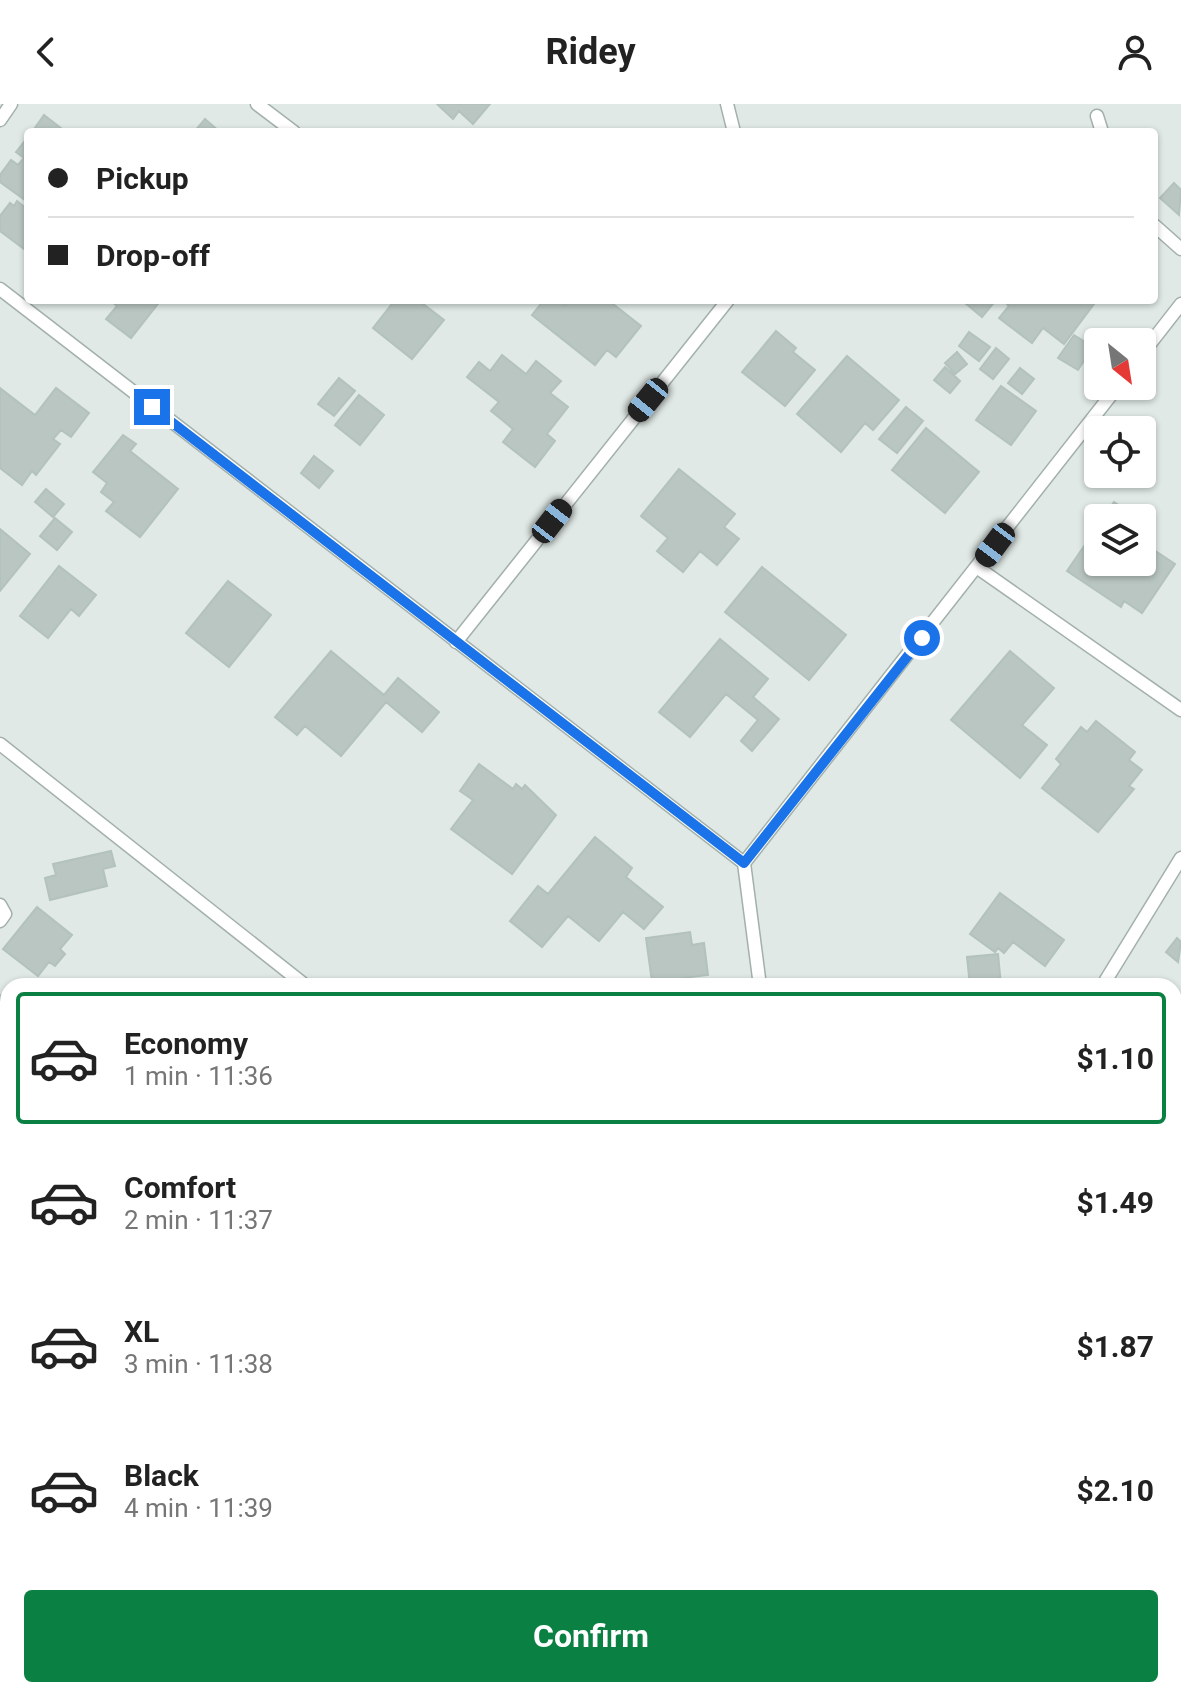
<!DOCTYPE html>
<html lang="en">
<head>
<meta charset="utf-8">
<style>
  body { margin:0; font-family:Roboto,sans-serif; background:#f2f2f2; color:#222; height:100vh; display:flex; flex-direction:column; font-size:30px; white-space:nowrap }
  * { box-sizing:border-box; margin:0 }
  p { font-size:26px; color:#767676 }
  .icon { flex:none; width:44px; height:44px; fill:none; stroke:currentColor; stroke-width:2; stroke-linecap:round; stroke-linejoin:round }
  .map { position:relative; flex:1; overflow:hidden }
  .panel { position:absolute; left:0px; top:874px; width:1182px; height:720px; display:flex; flex-direction:column; background:#fff; border-radius:24px 24px 0 0; box-shadow:0 2px 6px #0004 }
  .panel>* { flex:none }
  .banner { position:absolute; left:24px; top:24px; width:1134px; height:176px; border-radius:8px; box-shadow:0 2px 6px #0004; display:grid; align-content:center; height:176px; padding:0 24px; background:#fff }
  .needle { width:52px; rotate:150deg }
  .controls { position:absolute; left:1084px; top:224px; display:grid; gap:16px }
  .controls a { display:grid; place-items:center; width:72px; height:72px; border-radius:8px; background:#fff; box-shadow:0 2px 6px #0004; font-size:40px }
  .end { position:absolute; width:36px; height:36px; margin:-18px; border:10px solid #1a73e8; background:#fff; box-shadow:0 0 0 4px #fff }
  .from { border-radius:50% }
  .car { position:absolute; width:24px; height:48px; margin:-24px -12px; border-radius:10px; box-shadow:0 0 6px 2px #0007; background:linear-gradient(#222 24%,#8ab4d8 0 40%,#222 0 76%,#8ab4d8 0 86%,#222 0) }
  .banner b { display:flex; align-items:center; gap:28px; height:76px; font-size:30px }
  .banner b+b { border-top:2px solid #e0e0e0 }
  .banner i { width:20px; height:20px; background:#222 }
  ul { padding:14px 0 0; list-style:none }
  li { display:flex; align-items:center; gap:24px; height:132px; margin:0 16px 12px; padding:0 8px; border:4px solid transparent; border-radius:8px }
  li div { flex:1 }
  li b { display:block; font-size:30px }
  li em { font-style:normal; font-weight:700 }
  li.active { border-color:#0b8043 }
  li>.icon { width:72px; height:72px; stroke-width:1.5 }
  .primary-button { display:flex; gap:16px; margin-top:auto; padding:16px 24px }
  .primary-button a { flex:1; height:92px; border-radius:8px; background:#0b8043; color:#fff; font-size:32px; font-weight:700; line-height:92px; text-align:center }
  header { display:flex; justify-content:space-between; align-items:center; height:104px; padding:0 24px; background:#fff; font-size:36px; font-weight:700 }
  .map>svg:first-child { display:block }
</style>
</head>
<body>
<header><svg class="icon" aria-label="back" viewBox="0 0 24 24"><path d="M15 5l-7 7 7 7"/></svg>Ridey<svg class="icon" aria-label="person" viewBox="0 0 24 24"><circle cx="12" cy="8" r="4"/><path d="M4 21q1-7 8-7t8 7"/></svg></header>
<div class="map">
<svg width="1181" height="1594" viewBox="0 0 1181 1594">
  <rect width="100%" height="100%" fill="#e0e9e5"/>
  <path fill="#b9c6c1" stroke="#b3c2bc" stroke-width="2" d="M 437,0 L 490,0 L 473,20 L 459,7 L 453,15 Z
    M 44,11 L 66,28 L 32,28 Z
    M 205,15 L 220,28 L 194,28 Z
    M 28,33 L 28,92 L 25,96 L 0,78 L 0,71 L 11,56 L 18,61 L 24,54 L 16,48 Z
    M 1174,79 L 1181,86 L 1179,111 L 1160,94 Z
    M 17,97 L 28,106 L 28,148 L 0,127 L 0,112 L 10,99 L 14,102 Z
    M 110,196 L 161,196 L 131,234 L 106,215 L 117,202 Z
    M 395,196 L 418,196 L 444,216 L 412,255 L 373,224 Z
    M 544,196 L 557,196 L 565,202 L 570,196 L 608,196 L 641,222 L 616,253 L 607,246 L 595,261 L 532,211 Z
    M 968,196 L 996,196 L 982,213 L 965,199 Z
    M 1088,196 L 1094,200 L 1064,240 L 1043,224 L 1032,239 L 999,214 L 1009,202 L 1003,196 Z
    M 776,227 L 796,244 L 793,248 L 815,266 L 785,302 L 742,268 Z
    M 969,228 L 990,243 L 979,257 L 959,242 Z
    M 1074,231 L 1093,243 L 1078,266 L 1058,254 Z
    M 996,244 L 1009,255 L 993,275 L 980,265 Z
    M 957,248 L 967,260 L 955,270 L 945,259 Z
    M 502,251 L 526,270 L 536,257 L 561,277 L 550,289 L 568,303 L 547,330 L 555,337 L 535,363 L 503,338 L 513,325 L 491,307 L 499,298 L 467,273 L 479,258 L 490,267 Z
    M 847,252 L 899,296 L 873,326 L 865,319 L 841,348 L 797,310 Z
    M 945,263 L 960,277 L 950,289 L 934,276 Z
    M 1020,264 L 1034,275 L 1022,290 L 1008,279 Z
    M 339,274 L 355,287 L 334,312 L 318,300 Z
    M 1001,282 L 1036,307 L 1011,341 L 976,316 Z
    M 0,284 L 35,311 L 56,284 L 89,309 L 71,333 L 61,326 L 53,335 L 60,340 L 36,371 L 32,367 L 22,381 L 0,364 Z
    M 359,291 L 384,311 L 360,341 L 335,321 Z
    M 906,303 L 923,317 L 897,349 L 879,335 Z
    M 926,324 L 979,368 L 945,409 L 892,366 Z
    M 123,331 L 136,340 L 130,347 L 178,385 L 140,433 L 106,407 L 114,398 L 101,388 L 107,379 L 93,368 Z
    M 314,352 L 333,367 L 319,384 L 301,369 Z
    M 679,365 L 735,410 L 724,423 L 739,435 L 717,461 L 700,447 L 683,468 L 657,447 L 668,434 L 641,412 Z
    M 46,385 L 64,400 L 53,413 L 35,398 Z
    M 1114,398 L 1138,414 L 1103,414 Z
    M 55,414 L 72,428 L 57,446 L 40,432 Z
    M 1098,422 L 1098,458 L 1142,458 L 1142,438 L 1175,460 L 1142,509 L 1124,497 L 1121,503 L 1067,467 Z
    M 0,425 L 30,450 L 0,487 Z
    M 59,462 L 96,491 L 79,512 L 71,505 L 48,534 L 20,512 Z
    M 762,463 L 846,531 L 809,576 L 725,508 Z
    M 228,477 L 271,511 L 229,563 L 186,529 Z
    M 720,535 L 768,575 L 753,593 L 779,615 L 752,647 L 741,637 L 758,616 L 726,590 L 690,633 L 659,608 Z
    M 331,547 L 384,591 L 398,574 L 439,608 L 422,628 L 386,598 L 341,652 L 305,622 L 297,631 L 275,613 Z
    M 1010,547 L 1054,584 L 1022,621 L 1047,641 L 1020,674 L 951,616 Z
    M 1096,617 L 1135,648 L 1129,656 L 1142,666 L 1129,682 L 1134,685 L 1098,728 L 1042,684 L 1061,660 L 1056,655 L 1081,623 L 1087,628 Z
    M 479,660 L 513,685 L 516,680 L 522,685 L 525,681 L 556,711 L 512,770 L 451,725 L 473,696 L 460,687 Z
    M 595,733 L 632,764 L 626,773 L 663,803 L 644,825 L 623,808 L 599,837 L 568,812 L 542,843 L 510,817 L 538,782 L 548,790 Z
    M 111,747 L 115,762 L 103,765 L 107,782 L 50,796 L 45,774 L 56,771 L 53,760 Z
    M 1000,789 L 1064,836 L 1045,862 L 1013,838 L 1004,849 L 998,844 L 995,848 L 970,830 Z
    M 37,803 L 72,831 L 60,845 L 65,850 L 55,862 L 49,858 L 38,872 L 3,845 Z
    M 690,828 L 692,841 L 704,839 L 708,871 L 652,878 L 646,834 Z
    M 1177,834 L 1181,838 L 1178,858 L 1166,848 Z
    M 998,850 L 1001,881 L 1052,876 L 1052,882 L 970,882 L 967,853 Z
    M 0,891 L 8,898 L 8,911 L 3,917 L 8,921 L 0,931 Z
    M 1181,940 L 1181,967 L 1174,967 L 1174,941 Z
    M 1181,975 L 1181,1139 L 1180,1139 L 1176,1040 L 1181,1039 L 1175,976 Z
    M 1174,1418 L 1181,1422 L 1181,1494 L 1174,1504 Z
    M 1177,1563 L 1181,1566 L 1181,1594 L 1154,1594 L 1160,1586 L 1174,1586 Z
    M 452,1586 L 556,1586 L 553,1594 L 449,1594 Z
    M 626,1586 L 691,1586 L 692,1588 L 627,1594 Z
    M 746,1586 L 796,1586 L 792,1594 L 741,1594 Z
    M 1042,1586 L 1097,1586 L 1091,1594 L 1081,1589 L 1077,1594 L 1053,1594 Z"/>
  <g fill="none" stroke-linecap="round" stroke-linejoin="round">
    <g stroke="#a3b0ac" stroke-width="15">
      <path id="service" d="M 257,0 L 294,28
        M 727,0 L 734,28
        M 1097,12 L 1102,28
        M 0,16 L 11,0
        M 1154,121 L 1181,145
        M 0,185 L 744,759 L 760,882
        M 1142,250 L 1181,200
        M 978,464 L 1181,606
        M 456,538 L 728,196
        M 0,640 L 306,882
        M 744,759 L 1118,282
        M 0,801 L 5,810 L 0,817
        M 1106,882 L 1106,876 L 1181,754
        M 1174,919 L 1181,918
        M 0,1226 L 8,1216
        M 0,1343 L 8,1351
        M 1174,1360 L 1181,1365
        M 245,1586 L 255,1594
        M 933,1586 L 945,1594
        M 61,1594 L 70,1586
        M 592,1594 L 594,1586"/>
    </g>
    <use href="#service" stroke="#fff" stroke-width="12"/>
  </g>
  <g fill="none" stroke-linecap="round" stroke-linejoin="round">
    <path stroke="#1a73e8" stroke-width="10" d="M 152,303 L 744,759 L 922,534"/>
  </g>
</svg>
<div class="controls">
<a><svg class="needle" viewBox="-14 -14 28 28"><path d="M0-13l5 13h-10z" fill="#e53935"/><path d="M0 13l5-13h-10z" fill="#767676"/></svg></a>
<a><svg class="icon" aria-label="locate" viewBox="0 0 24 24"><circle cx="12" cy="12" r="6"/><path d="M12 2v4M12 18v4M2 12h4M18 12h4"/></svg></a>
<a><svg class="icon" aria-label="layers" viewBox="0 0 24 24"><path d="M12 4l9 5-9 5-9-5zM3 14l9 5 9-5"/></svg></a>
</div>
<i class="end from" style="left:922px;top:534px"></i>
<i class="end" style="left:152px;top:303px"></i>
<i class="car" style="left:648px;top:296px;rotate:219deg"></i>
<i class="car" style="left:552px;top:417px;rotate:38deg"></i>
<i class="car" style="left:995px;top:441px;rotate:217deg"></i>
<div class="banner">
<b><i class="from"></i>Pickup</b>
<b><i></i>Drop-off</b>
</div>
<section class="panel">
<ul>
<li class="active"><svg class="icon" aria-label="car" viewBox="0 0 24 24"><path d="M5 17H2v-5l4-1 3-4h7l3 4 3 1v5h-3M9 17h6M6 11h13"/><circle cx="7" cy="17" r="2"/><circle cx="17" cy="17" r="2"/></svg><div><b>Economy</b><p>1 min · 11:36</p></div><em>$1.10</em></li>
<li><svg class="icon" aria-label="car" viewBox="0 0 24 24"><path d="M5 17H2v-5l4-1 3-4h7l3 4 3 1v5h-3M9 17h6M6 11h13"/><circle cx="7" cy="17" r="2"/><circle cx="17" cy="17" r="2"/></svg><div><b>Comfort</b><p>2 min · 11:37</p></div><em>$1.49</em></li>
<li><svg class="icon" aria-label="car" viewBox="0 0 24 24"><path d="M5 17H2v-5l4-1 3-4h7l3 4 3 1v5h-3M9 17h6M6 11h13"/><circle cx="7" cy="17" r="2"/><circle cx="17" cy="17" r="2"/></svg><div><b>XL</b><p>3 min · 11:38</p></div><em>$1.87</em></li>
<li><svg class="icon" aria-label="car" viewBox="0 0 24 24"><path d="M5 17H2v-5l4-1 3-4h7l3 4 3 1v5h-3M9 17h6M6 11h13"/><circle cx="7" cy="17" r="2"/><circle cx="17" cy="17" r="2"/></svg><div><b>Black</b><p>4 min · 11:39</p></div><em>$2.10</em></li>
</ul>
<div class="primary-button"><a>Confirm</a></div>
</section>
</div>
</body>
</html>
